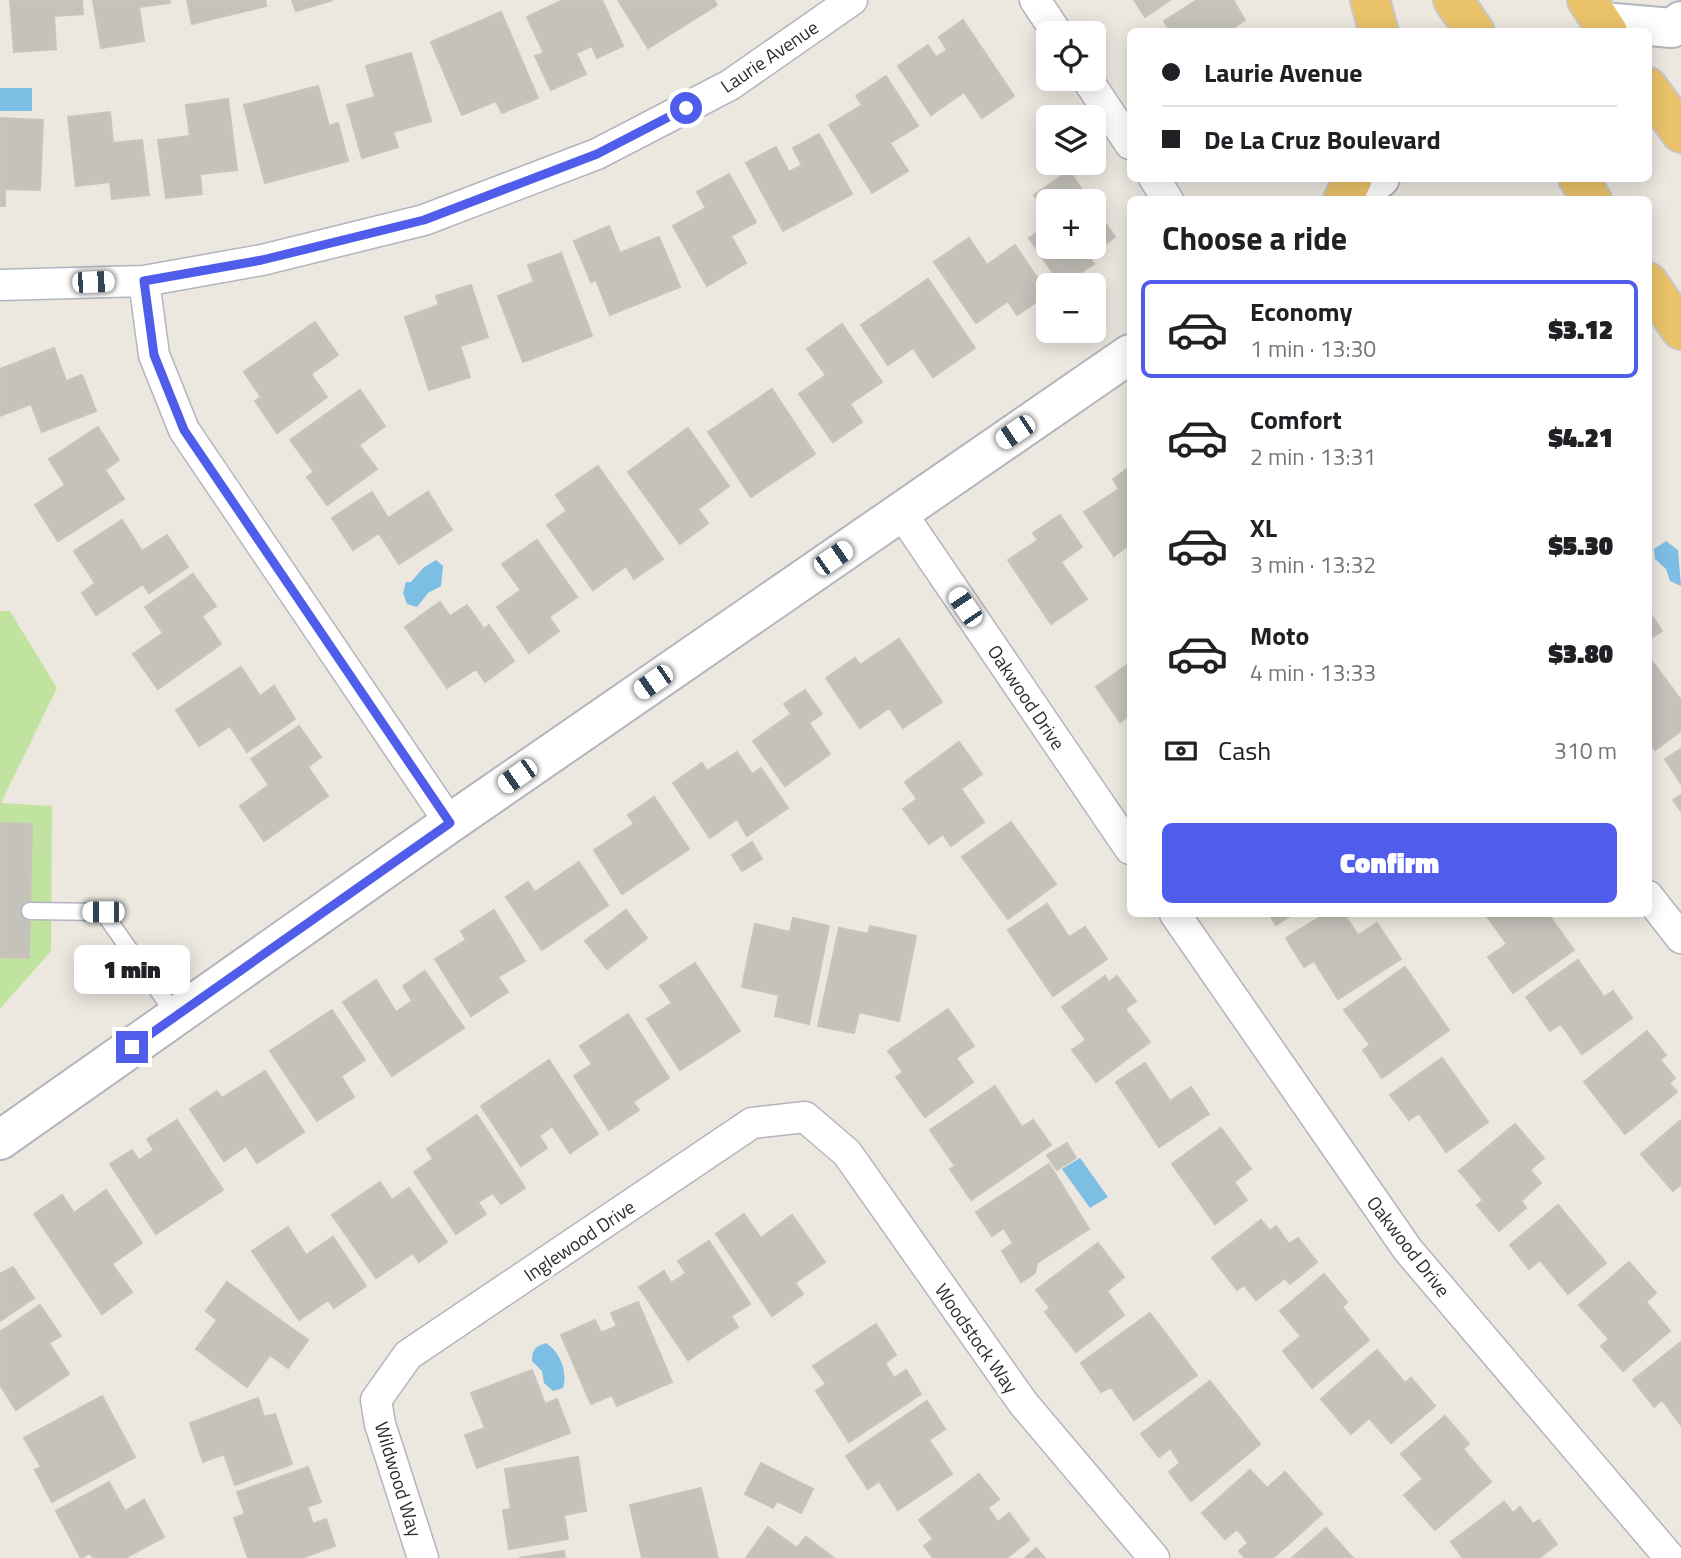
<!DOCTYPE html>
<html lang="en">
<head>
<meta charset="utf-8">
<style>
  body { margin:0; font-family:"Titillium Web",sans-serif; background:#f6f6f6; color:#202124; height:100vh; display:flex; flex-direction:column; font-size:26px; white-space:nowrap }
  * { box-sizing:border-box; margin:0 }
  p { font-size:23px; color:#757577 }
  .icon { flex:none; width:38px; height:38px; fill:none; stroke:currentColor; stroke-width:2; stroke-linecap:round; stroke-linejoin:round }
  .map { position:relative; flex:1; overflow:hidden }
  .sheet { position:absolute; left:1127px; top:196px; width:525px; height:721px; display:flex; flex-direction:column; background:#fff; border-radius:10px; box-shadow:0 4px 18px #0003 }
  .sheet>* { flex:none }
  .banner { position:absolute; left:1127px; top:28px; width:525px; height:154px; border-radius:10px; box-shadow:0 4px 18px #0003; display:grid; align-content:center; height:154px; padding:0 35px; background:#fff }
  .controls { position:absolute; left:1036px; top:21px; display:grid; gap:14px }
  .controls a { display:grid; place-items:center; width:70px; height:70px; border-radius:10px; background:#fff; box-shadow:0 4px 18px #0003; font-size:35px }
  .end { position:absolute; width:32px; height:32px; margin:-16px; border:9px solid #505dea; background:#fff; box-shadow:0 0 0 4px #fff }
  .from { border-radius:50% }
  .bubble { position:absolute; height:49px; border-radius:10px; background:#fff; box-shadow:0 4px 18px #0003; font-size:23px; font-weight:800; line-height:49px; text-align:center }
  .car { position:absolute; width:21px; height:42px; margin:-21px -10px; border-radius:9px; box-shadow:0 0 5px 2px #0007; background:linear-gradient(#fff 24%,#345 0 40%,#fff 0 76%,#345 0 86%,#fff 0) }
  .banner b { display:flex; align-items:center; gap:24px; height:66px; font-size:26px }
  .banner b+b { border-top:2px solid #e0e0e0 }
  .banner i { width:18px; height:18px; background:#202124 }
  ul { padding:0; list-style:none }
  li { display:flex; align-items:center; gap:21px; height:98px; margin:0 14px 10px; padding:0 21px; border:4px solid transparent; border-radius:10px }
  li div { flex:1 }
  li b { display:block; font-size:26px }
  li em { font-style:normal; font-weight:800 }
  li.selected { border-color:#505dea }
  li>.icon { width:63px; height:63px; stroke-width:1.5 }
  h2 { padding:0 35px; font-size:32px; line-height:84px }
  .pay { display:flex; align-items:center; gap:18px; height:77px; padding:0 35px; font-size:26px }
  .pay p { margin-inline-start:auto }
  .button { display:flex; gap:14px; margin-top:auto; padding:14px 35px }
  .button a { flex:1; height:80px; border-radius:10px; background:#505dea; color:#fff; font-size:28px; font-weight:800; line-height:80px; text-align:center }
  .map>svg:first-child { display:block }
</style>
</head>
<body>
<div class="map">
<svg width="1681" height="1558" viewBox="0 0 1681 1558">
  <rect width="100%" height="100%" fill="#ece8e0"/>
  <path fill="#c0e49f" d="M 0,611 L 10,611 L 57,688 L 1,803 L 52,806 L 51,951 L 0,1009 Z"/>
  <path fill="#7dbee4" d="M 0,88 L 32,88 L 32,111 L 0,111 Z
    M 1666,541 L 1678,550 L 1681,586 L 1670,581 L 1666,569 L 1655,559 L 1654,549 Z
    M 436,560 L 443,566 L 441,586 L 428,593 L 417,607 L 407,604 L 403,593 L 406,582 L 411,582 L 423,568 Z
    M 1080,1158 L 1108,1197 L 1090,1208 L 1062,1169 Z
    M 546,1343 C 560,1352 568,1372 563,1388 L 553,1391 L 544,1383 L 542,1371 L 532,1361 C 532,1349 536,1346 546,1343 Z"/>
  <path fill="#c5c2bb" stroke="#c8c4ba" stroke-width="2" d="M 10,0 L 82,0 L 83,14 L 54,16 L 56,49 L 14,52 Z
    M 93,0 L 169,0 L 170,3 L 139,7 L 144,41 L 101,48 Z
    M 187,0 L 265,0 L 266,6 L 192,24 Z
    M 292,0 L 333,0 L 296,11 Z
    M 563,0 L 602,0 L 623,46 L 597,58 L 592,46 L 576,53 L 586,74 L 551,90 L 535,56 L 544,53 L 527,17 Z
    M 618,0 L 714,0 L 717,5 L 648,48 Z
    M 1134,0 L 1170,0 L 1145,17 Z
    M 1197,0 L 1233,0 L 1245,20 L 1227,32 L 1171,32 L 1164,21 Z
    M 501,12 L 538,98 L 502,113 L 496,101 L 462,115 L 431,42 Z
    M 963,20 L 1014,96 L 982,118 L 964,92 L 931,115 L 898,66 L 928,45 L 936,57 L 947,50 L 939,37 Z
    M 411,53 L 431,121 L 393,132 L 398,147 L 362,158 L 347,105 L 375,97 L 366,66 Z
    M 886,76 L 918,126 L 890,143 L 908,171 L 872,193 L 829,125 L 862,105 L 856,96 Z
    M 318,86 L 329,126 L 338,123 L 348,161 L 265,183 L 244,105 Z
    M 228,99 L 237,170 L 200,174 L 202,194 L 166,198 L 158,140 L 190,136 L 186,105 Z
    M 110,112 L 113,143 L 142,140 L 149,195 L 112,199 L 110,182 L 76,186 L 68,117 Z
    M 0,118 L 43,120 L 40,190 L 5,189 L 5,206 L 0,206 Z
    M 819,134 L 852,194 L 783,231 L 746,163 L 776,147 L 789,172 L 802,165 L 793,148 Z
    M 1069,171 L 1090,201 L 1048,201 L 1048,216 L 1034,195 Z
    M 729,174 L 756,222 L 731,236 L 746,263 L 707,286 L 673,226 L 706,208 L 697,192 Z
    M 1094,207 L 1115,237 L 1088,256 L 1094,264 L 1061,285 L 1029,238 L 1048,225 L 1048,247 L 1094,247 Z
    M 609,226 L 620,253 L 659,237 L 680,287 L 610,315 L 596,280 L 591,282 L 574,241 Z
    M 969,238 L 987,265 L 1015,245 L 1048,294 L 1017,315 L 1008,301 L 976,323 L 934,262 Z
    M 561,253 L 592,336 L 523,362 L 498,296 L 534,282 L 528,265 Z
    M 928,279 L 975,348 L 933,377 L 913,348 L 888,365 L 861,325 Z
    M 471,285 L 488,337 L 460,346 L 470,377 L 429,390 L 405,317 L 439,305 L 436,296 Z
    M 315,322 L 338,355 L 311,374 L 327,397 L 277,433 L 255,401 L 261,397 L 244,372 Z
    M 842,324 L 882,382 L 850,404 L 862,422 L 833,442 L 799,394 L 826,375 L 807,349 Z
    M 54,348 L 66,381 L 82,375 L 96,411 L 42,432 L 31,404 L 0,416 L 0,369 Z
    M 772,389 L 815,454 L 751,497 L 708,432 Z
    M 360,390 L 385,426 L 359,445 L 377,469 L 327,505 L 307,477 L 314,472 L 290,440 Z
    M 98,427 L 119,460 L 105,470 L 124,499 L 58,541 L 35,505 L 65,485 L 49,459 Z
    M 688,428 L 729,486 L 698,509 L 708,523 L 680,544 L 628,472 Z
    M 598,466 L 663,559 L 634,579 L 626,566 L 593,590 L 547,525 L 567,511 L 556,495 Z
    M 1130,467 L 1130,544 L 1114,556 L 1084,512 L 1119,489 L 1113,479 Z
    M 372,492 L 388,518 L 428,492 L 452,530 L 399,564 L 379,533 L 353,550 L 332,518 Z
    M 1060,515 L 1082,547 L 1061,562 L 1087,599 L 1051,624 L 1008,560 L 1038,540 L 1033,533 Z
    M 122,520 L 142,551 L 167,535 L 188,567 L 149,593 L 143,584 L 96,615 L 82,593 L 95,583 L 74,551 Z
    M 537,540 L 577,597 L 549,617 L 559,631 L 529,653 L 497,607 L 521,590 L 502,564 Z
    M 193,574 L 216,606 L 202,616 L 221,644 L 158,689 L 133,654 L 163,633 L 145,607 Z
    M 440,602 L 450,616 L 467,605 L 484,629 L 489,625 L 514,661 L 485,682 L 476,669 L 447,688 L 405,627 Z
    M 1648,610 L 1662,631 L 1648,640 Z
    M 899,639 L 942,702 L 903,728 L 889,708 L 860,728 L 826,678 L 855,658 L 860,665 Z
    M 1649,657 L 1681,700 L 1681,731 L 1655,750 L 1648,741 Z
    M 1130,663 L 1130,715 L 1120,722 L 1096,687 Z
    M 241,667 L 260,696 L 274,686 L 295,719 L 247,752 L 230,726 L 199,746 L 176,710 Z
    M 805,690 L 822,714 L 809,723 L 830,754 L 785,786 L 753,741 L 791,714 L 784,704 Z
    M 299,726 L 321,757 L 308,767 L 328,796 L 264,841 L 240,806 L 269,785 L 251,759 Z
    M 959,742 L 982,774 L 961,789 L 984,822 L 951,846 L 943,834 L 929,844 L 903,809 L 917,799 L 905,782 Z
    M 1681,749 L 1681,784 L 1665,759 Z
    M 737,752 L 752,774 L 761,768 L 788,808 L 747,836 L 737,819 L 710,838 L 673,783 L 702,763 L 707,771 Z
    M 1681,795 L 1681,811 L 1673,800 Z
    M 654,797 L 689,849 L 622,894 L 594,850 L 634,824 L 628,815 Z
    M 1011,822 L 1056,884 L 1008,919 L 962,857 Z
    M 0,823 L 32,824 L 29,958 L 0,957 Z
    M 752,842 L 762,859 L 742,871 L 732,855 Z
    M 579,862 L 608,905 L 542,950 L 506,897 L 528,882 L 535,892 Z
    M 1047,904 L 1069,937 L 1085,927 L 1107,959 L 1053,996 L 1008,930 Z
    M 494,910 L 525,961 L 498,977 L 508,992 L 471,1016 L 435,959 L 466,940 L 461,931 Z
    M 626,910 L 647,938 L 607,969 L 585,941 Z
    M 1269,914 L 1293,914 L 1276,925 Z
    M 1325,914 L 1344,914 L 1358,935 L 1377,923 L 1401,959 L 1338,999 L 1314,961 L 1304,967 L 1286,938 Z
    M 1548,914 L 1574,950 L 1513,993 L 1488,957 L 1507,944 L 1486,915 Z
    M 793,918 L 829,926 L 809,1024 L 775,1016 L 779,995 L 742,987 L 755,924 L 790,932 Z
    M 870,926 L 916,936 L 899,1021 L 859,1012 L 854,1033 L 818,1026 L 839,928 L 868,934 Z
    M 1578,960 L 1604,997 L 1613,991 L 1632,1018 L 1582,1054 L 1561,1024 L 1550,1031 L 1526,997 Z
    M 695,963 L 740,1031 L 680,1070 L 647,1019 L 672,1003 L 660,986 Z
    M 1405,967 L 1449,1030 L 1382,1078 L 1363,1050 L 1370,1045 L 1344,1010 Z
    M 425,971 L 464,1028 L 392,1076 L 343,1002 L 376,980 L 396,1012 L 412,1001 L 403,986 Z
    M 1105,976 L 1109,982 L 1117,976 L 1136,1001 L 1125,1009 L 1150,1042 L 1096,1082 L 1072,1050 L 1086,1040 L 1062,1007 Z
    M 948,1009 L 974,1046 L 956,1058 L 973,1082 L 925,1117 L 896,1077 L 903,1072 L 888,1051 Z
    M 332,1010 L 365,1060 L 341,1076 L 354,1097 L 317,1121 L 270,1051 Z
    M 628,1014 L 669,1078 L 633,1102 L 639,1110 L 609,1130 L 574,1076 L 592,1064 L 580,1046 Z
    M 1647,1031 L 1666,1055 L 1660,1060 L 1675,1078 L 1669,1083 L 1677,1092 L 1625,1134 L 1584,1082 Z
    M 1442,1058 L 1488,1122 L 1446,1152 L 1419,1113 L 1409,1120 L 1390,1095 Z
    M 549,1060 L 598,1134 L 570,1153 L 552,1126 L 539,1136 L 547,1148 L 521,1166 L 481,1106 Z
    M 1145,1063 L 1170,1101 L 1191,1087 L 1209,1114 L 1159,1147 L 1116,1082 Z
    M 265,1071 L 304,1132 L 257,1163 L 246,1146 L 224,1161 L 190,1109 L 217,1091 L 222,1098 Z
    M 995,1086 L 1022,1127 L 1033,1120 L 1051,1145 L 971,1200 L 950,1169 L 955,1166 L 930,1130 Z
    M 477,1115 L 525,1188 L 501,1204 L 493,1193 L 478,1202 L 486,1214 L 456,1234 L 414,1172 L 433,1159 L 427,1149 Z
    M 177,1120 L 223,1190 L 156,1234 L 110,1164 L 132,1150 L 139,1160 L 154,1150 L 147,1139 Z
    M 1681,1120 L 1681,1184 L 1673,1191 L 1641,1154 Z
    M 1515,1124 L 1544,1158 L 1530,1170 L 1541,1183 L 1521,1201 L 1526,1208 L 1499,1231 L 1477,1205 L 1483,1200 L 1459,1171 Z
    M 1221,1128 L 1251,1169 L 1234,1182 L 1247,1200 L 1215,1224 L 1172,1164 Z
    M 1067,1143 L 1076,1158 L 1057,1170 L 1047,1155 Z
    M 1049,1164 L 1089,1229 L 1037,1263 L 1035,1273 L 1021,1282 L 1002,1251 L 1013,1243 L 1004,1228 L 992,1236 L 976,1212 Z
    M 380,1182 L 392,1200 L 409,1188 L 447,1242 L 419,1262 L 413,1253 L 376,1278 L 332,1215 Z
    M 106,1190 L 142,1243 L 112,1264 L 132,1292 L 102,1314 L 34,1214 L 62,1195 L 74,1213 Z
    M 1558,1205 L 1606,1263 L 1568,1294 L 1540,1260 L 1529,1269 L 1510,1245 Z
    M 744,1214 L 761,1238 L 792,1215 L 825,1262 L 795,1283 L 803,1294 L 772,1316 L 716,1234 Z
    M 1261,1220 L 1270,1231 L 1276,1226 L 1289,1244 L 1298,1238 L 1317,1262 L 1290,1284 L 1285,1278 L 1256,1300 L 1244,1285 L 1237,1290 L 1212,1258 Z
    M 288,1227 L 306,1255 L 333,1237 L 366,1286 L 334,1308 L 328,1300 L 299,1320 L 252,1251 Z
    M 709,1241 L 750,1304 L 731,1316 L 738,1327 L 688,1360 L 639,1287 L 664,1271 L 671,1283 L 686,1273 L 678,1261 Z
    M 1098,1243 L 1124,1277 L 1107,1291 L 1124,1315 L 1076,1352 L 1045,1312 L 1050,1308 L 1036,1290 Z
    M 1629,1262 L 1656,1293 L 1646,1302 L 1670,1331 L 1623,1371 L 1601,1346 L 1609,1339 L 1579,1305 Z
    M 13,1267 L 34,1298 L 0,1321 L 0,1274 Z
    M 1324,1274 L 1347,1302 L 1342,1307 L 1369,1340 L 1312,1388 L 1283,1351 L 1301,1336 L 1280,1311 Z
    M 227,1282 L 308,1340 L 288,1368 L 270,1355 L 247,1387 L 196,1349 L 217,1320 L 206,1311 Z
    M 638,1302 L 672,1382 L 617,1406 L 612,1395 L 591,1404 L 561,1335 L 595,1320 L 601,1333 L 617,1326 L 611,1313 Z
    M 40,1305 L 61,1336 L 49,1343 L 69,1374 L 16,1410 L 0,1385 L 0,1332 Z
    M 1150,1313 L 1197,1375 L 1134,1420 L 1111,1387 L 1101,1392 L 1081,1363 Z
    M 876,1324 L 896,1355 L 885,1363 L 894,1378 L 906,1370 L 921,1394 L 849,1442 L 816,1391 L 826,1384 L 813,1366 Z
    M 1681,1342 L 1681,1425 L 1662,1400 L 1654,1407 L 1633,1380 Z
    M 1377,1350 L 1405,1383 L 1411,1378 L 1435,1406 L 1391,1443 L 1369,1418 L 1351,1434 L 1321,1399 Z
    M 532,1370 L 545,1404 L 557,1399 L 570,1433 L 477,1468 L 465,1435 L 485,1428 L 471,1393 Z
    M 1210,1381 L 1260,1444 L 1191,1501 L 1169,1472 L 1180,1463 L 1170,1448 L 1159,1457 L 1141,1434 Z
    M 102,1396 L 135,1457 L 52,1502 L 35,1470 L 41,1467 L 24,1438 Z
    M 258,1398 L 264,1417 L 275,1414 L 292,1464 L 235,1485 L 224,1454 L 203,1462 L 190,1423 Z
    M 927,1401 L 945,1429 L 929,1440 L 952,1474 L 898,1510 L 879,1481 L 868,1489 L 846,1456 Z
    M 1445,1416 L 1469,1444 L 1463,1449 L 1491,1482 L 1435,1530 L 1404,1495 L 1423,1479 L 1401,1454 Z
    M 578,1457 L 586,1511 L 564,1515 L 568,1539 L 509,1549 L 503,1510 L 511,1509 L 505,1469 Z
    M 761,1463 L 813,1489 L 801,1513 L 777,1501 L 773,1508 L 745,1494 Z
    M 308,1467 L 321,1502 L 307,1507 L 313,1524 L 326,1519 L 335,1546 L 302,1558 L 248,1558 L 234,1518 L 245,1514 L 237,1492 Z
    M 1250,1470 L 1267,1488 L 1285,1472 L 1322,1514 L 1273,1558 L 1245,1558 L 1239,1551 L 1248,1543 L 1237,1529 L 1225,1539 L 1202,1513 Z
    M 979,1474 L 999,1499 L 988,1508 L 998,1522 L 1009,1513 L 1029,1540 L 1007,1558 L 933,1558 L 924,1546 L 933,1539 L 919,1520 Z
    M 109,1482 L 125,1511 L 144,1500 L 164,1537 L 125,1558 L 93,1558 L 90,1553 L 81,1558 L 56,1511 Z
    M 701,1488 L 718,1558 L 642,1558 L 630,1505 Z
    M 1504,1502 L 1513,1513 L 1520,1507 L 1533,1524 L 1539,1520 L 1557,1544 L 1539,1558 L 1463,1558 L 1451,1542 Z
    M 768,1527 L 797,1548 L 806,1537 L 834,1558 L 746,1558 Z
    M 1326,1528 L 1353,1558 L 1292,1558 Z
    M 1036,1548 L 1045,1558 L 1025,1558 Z
    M 564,1551 L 565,1558 L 519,1558 Z"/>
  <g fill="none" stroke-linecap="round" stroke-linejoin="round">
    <g stroke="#b3b5be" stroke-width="19">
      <path id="service" d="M 30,911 L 103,912 L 176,1016"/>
    </g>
    <g stroke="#b3b5be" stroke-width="33">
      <path id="minor" d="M 1035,0 L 1057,33
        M 1087,79 L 1130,144
        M 1154,178 L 1168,200
        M 144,281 L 154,355 L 184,430 L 450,823
        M 0,285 L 144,281 L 262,260 L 424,220 L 597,154 L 730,85 L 852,0
        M 900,511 L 1130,849
        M 1648,896 L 1681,938
        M 1175,914 L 1408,1250 L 1670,1558
        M 423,1558 L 380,1424 L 376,1400 L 408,1355 L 752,1123 L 805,1117 L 847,1153 L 1023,1403 L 1154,1558"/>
    </g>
    <g stroke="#b3b5be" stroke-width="42">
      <path id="secondary" d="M 1602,22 L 1672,28 L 1681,21
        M 1349,200 L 1380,178
        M 0,1140 L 450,823 L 1130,354"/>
    </g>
    <g stroke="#c8c8c8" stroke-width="42">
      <path id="trunk" d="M 1370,0 L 1379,32
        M 1453,0 L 1475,32
        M 1587,0 L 1608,32
        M 1648,87 L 1681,133
        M 1578,178 L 1592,200
        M 1343,200 L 1353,178
        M 1648,282 L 1681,330"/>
    </g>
    <use href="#service" stroke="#fff" stroke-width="16"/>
    <use href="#minor" stroke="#fff" stroke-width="30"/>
    <use href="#secondary" stroke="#fff" stroke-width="38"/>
    <use href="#trunk" stroke="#eac26a" stroke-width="38"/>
  </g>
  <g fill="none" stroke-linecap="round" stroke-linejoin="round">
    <path stroke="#505dea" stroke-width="9" d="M 132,1047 L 450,823 L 184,430 L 154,355 L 144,281 L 262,260 L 424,220 L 597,154 L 686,108"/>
  </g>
  <g text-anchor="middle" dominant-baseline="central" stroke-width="7" stroke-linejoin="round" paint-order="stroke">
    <g font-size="19" fill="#2c2c2c" stroke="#fff">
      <text transform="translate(769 56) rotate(-34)">Laurie Avenue</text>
      <text transform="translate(1027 697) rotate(56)">Oakwood Drive</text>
      <text transform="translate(579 1240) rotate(-34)">Inglewood Drive</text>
      <text transform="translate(1409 1246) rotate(52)">Oakwood Drive</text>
      <text transform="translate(977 1338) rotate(55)">Woodstock Way</text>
      <text transform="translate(399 1479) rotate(73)">Wildwood Way</text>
    </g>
  </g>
</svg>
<div class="controls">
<a><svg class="icon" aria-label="locate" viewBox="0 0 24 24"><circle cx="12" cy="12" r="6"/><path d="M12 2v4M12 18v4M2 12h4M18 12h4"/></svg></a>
<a><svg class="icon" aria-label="layers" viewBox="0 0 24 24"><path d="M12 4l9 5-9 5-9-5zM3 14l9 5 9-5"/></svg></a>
<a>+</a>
<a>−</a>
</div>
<i class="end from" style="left:686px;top:108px"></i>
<i class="end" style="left:132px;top:1047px"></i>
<div class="bubble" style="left:74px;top:945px;width:116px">1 min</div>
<i class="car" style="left:93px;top:282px;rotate:88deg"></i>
<i class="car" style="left:1015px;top:432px;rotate:236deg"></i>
<i class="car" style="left:833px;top:558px;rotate:55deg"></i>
<i class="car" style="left:965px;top:607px;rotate:326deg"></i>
<i class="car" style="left:653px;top:682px;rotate:235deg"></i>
<i class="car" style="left:517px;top:776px;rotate:235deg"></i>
<i class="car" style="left:103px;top:912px;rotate:270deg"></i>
<div class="banner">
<b><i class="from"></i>Laurie Avenue</b>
<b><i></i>De La Cruz Boulevard</b>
</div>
<section class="sheet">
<h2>Choose a ride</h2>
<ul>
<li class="selected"><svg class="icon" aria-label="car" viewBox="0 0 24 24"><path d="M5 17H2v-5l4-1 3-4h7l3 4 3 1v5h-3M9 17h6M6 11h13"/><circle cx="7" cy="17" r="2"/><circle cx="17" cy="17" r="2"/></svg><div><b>Economy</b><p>1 min · 13:30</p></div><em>$3.12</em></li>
<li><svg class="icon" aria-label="car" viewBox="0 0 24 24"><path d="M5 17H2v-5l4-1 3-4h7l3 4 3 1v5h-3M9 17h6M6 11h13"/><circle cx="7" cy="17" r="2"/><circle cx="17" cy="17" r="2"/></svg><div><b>Comfort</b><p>2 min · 13:31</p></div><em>$4.21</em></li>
<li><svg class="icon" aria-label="car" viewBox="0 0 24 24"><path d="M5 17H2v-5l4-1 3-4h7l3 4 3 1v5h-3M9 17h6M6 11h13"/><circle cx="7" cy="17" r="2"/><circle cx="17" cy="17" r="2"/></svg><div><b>XL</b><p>3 min · 13:32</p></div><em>$5.30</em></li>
<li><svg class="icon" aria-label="car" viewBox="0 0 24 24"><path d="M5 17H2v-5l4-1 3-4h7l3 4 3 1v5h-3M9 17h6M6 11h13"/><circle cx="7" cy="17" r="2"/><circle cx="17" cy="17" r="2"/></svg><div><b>Moto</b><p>4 min · 13:33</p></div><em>$3.80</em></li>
</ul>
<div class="pay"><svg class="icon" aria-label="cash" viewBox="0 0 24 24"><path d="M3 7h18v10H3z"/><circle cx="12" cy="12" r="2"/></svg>Cash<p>310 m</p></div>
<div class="button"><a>Confirm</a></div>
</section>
</div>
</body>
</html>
